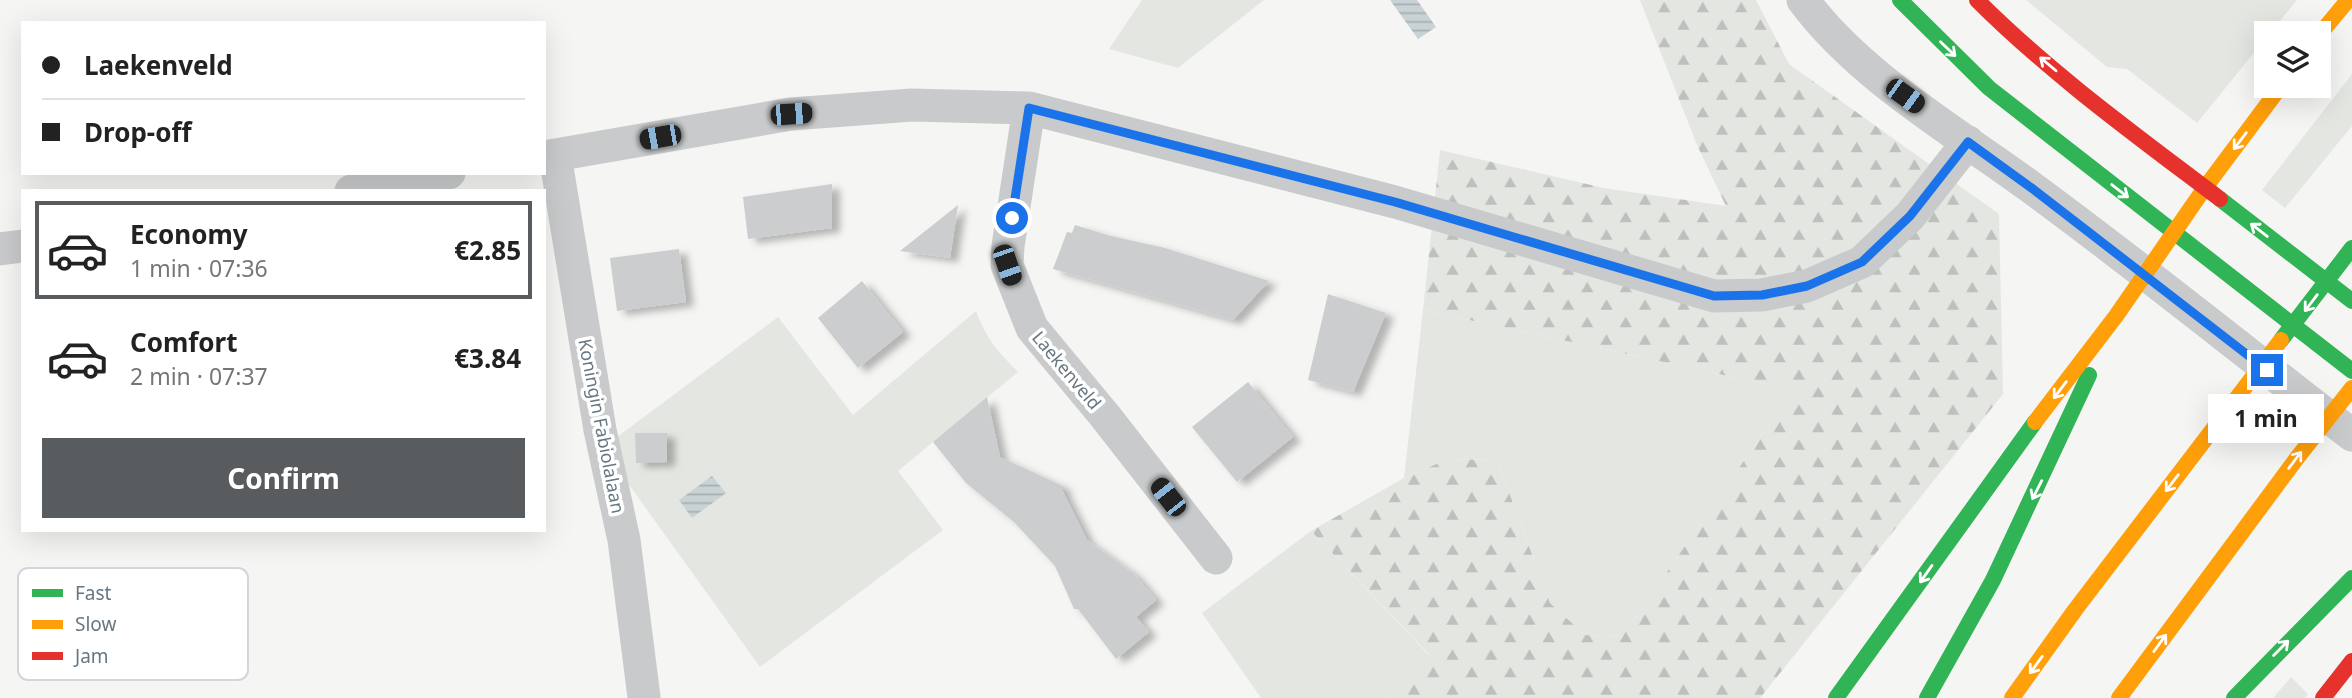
<!DOCTYPE html>
<html lang="en">
<head>
<meta charset="utf-8">
<style>
  body { margin:0; font-family:"Noto Sans",sans-serif; background:#f6f6f6; color:#222; height:100vh; display:flex; flex-direction:column; font-size:26px; white-space:nowrap }
  * { box-sizing:border-box; margin:0 }
  p { font-size:23px; color:#767676 }
  .icon { flex:none; width:38px; height:38px; fill:none; stroke:currentColor; stroke-width:2; stroke-linecap:round; stroke-linejoin:round }
  .map { position:relative; flex:1; overflow:hidden }
  .sheet { position:absolute; left:21px; top:189px; width:525px; height:343px; display:flex; flex-direction:column; background:#fff; border-radius:0px; box-shadow:0 7px 28px #0002 }
  .sheet>* { flex:none }
  .hud { position:absolute; left:21px; top:21px; width:525px; height:154px; border-radius:0px; box-shadow:0 7px 28px #0002; display:grid; align-content:center; height:154px; padding:0 21px; background:#fff }
  .tools { position:absolute; left:2254px; top:21px; display:grid; gap:14px }
  .tools a { display:grid; place-items:center; width:77px; height:77px; border-radius:0px; background:#fff; box-shadow:0 7px 28px #0002; font-size:35px }
  .end { position:absolute; width:32px; height:32px; margin:-16px; border:9px solid #1a73e8; background:#fff; box-shadow:0 0 0 4px #fff }
  .from { border-radius:50% }
  .bubble { position:absolute; height:49px; border-radius:0px; background:#fff; box-shadow:0 7px 28px #0002; font-size:23px; font-weight:700; line-height:49px; text-align:center }
  .car { position:absolute; width:21px; height:42px; margin:-21px -10px; border-radius:9px; box-shadow:0 0 5px 2px #0007; background:linear-gradient(#222 24%,#8ab4d8 0 40%,#222 0 76%,#8ab4d8 0 86%,#222 0) }
  .hud b { display:flex; align-items:center; gap:24px; height:66px; font-size:26px }
  .hud b+b { border-top:2px solid #e0e0e0 }
  .hud i { width:18px; height:18px; background:#222 }
  ul { padding:12px 0 0; list-style:none }
  li { display:flex; align-items:center; gap:21px; height:98px; margin:0 14px 10px; padding:0 7px; border:4px solid transparent; border-radius:0px }
  li div { flex:1 }
  li b { display:block; font-size:26px }
  li em { font-style:normal; font-weight:700 }
  li.selected { border-color:#585c5f }
  li>.icon { width:63px; height:63px; stroke-width:1.5 }
  .button { display:flex; gap:14px; margin-top:auto; padding:14px 21px }
  .button a { flex:1; height:80px; border-radius:0px; background:#585c5f; color:#fff; font-size:28px; font-weight:700; line-height:80px; text-align:center }
  .map>svg:first-child { display:block }
</style>
</head>
<body>
<div class="map">
<svg width="2352" height="698" viewBox="0 0 2352 698">
  <defs>
    <pattern id="forest-firs" width="22" height="20" patternUnits="userSpaceOnUse" patternTransform="scale(1.75)"><rect width="22" height="20" fill="#e4e7e1"/><path d="M5 1l3.5 6h-7zM16 11l3.5 6h-7z" fill="#bdc0bc"/></pattern>
    <pattern id="water-rules" width="6" height="5" patternUnits="userSpaceOnUse" patternTransform="scale(1.75)"><rect width="6" height="5" fill="#c9d2d4"/><path d="M0 2.5h6" fill="none" stroke="#a7afb1"/></pattern>
    <filter id="shadow"><feDropShadow dx="8" dy="4.5" stdDeviation="3.5" flood-color="#0004"/></filter>
  </defs>
  <rect width="100%" height="100%" fill="#f5f5f4"/>
  <path fill="#e4e7e1" d="M 1142,0 L 1264,0 L 1178,68 L 1109,49 Z
    M 2026,0 L 2297,0 L 2270,33 L 2266,33 L 2266,38 L 2197,123 L 2127,69 L 2107,67 Z
    M 2352,74 L 2352,126 L 2285,208 L 2262,190 Z
    M 1423,310 L 1793,390 L 1622,637 L 1585,635 L 1550,603 L 1497,460 L 1448,459 L 1404,478 Z
    M 976,311 C 985,337 999,353 1018,372 L 898,471 L 943,530 L 760,667 L 622,475 L 613,440 L 778,317 L 853,415 Z
    M 1311,531 L 1429,655 L 1387,698 L 1261,698 L 1202,613 Z
    M 2291,677 L 2308,694 L 2305,698 L 2273,698 Z"/>
  <path fill="url(#forest-firs)" d="M 1640,0 L 1756,0 L 1789,64 L 1999,214 L 2003,394 L 1760,698 L 1387,698 L 1429,654 L 1311,531 L 1404,478 L 1448,459 L 1497,460 L 1550,603 L 1585,635 L 1622,637 L 1793,390 L 1423,310 L 1440,150 L 1604,188 L 1726,206 L 1697,145 Z"/>
  <path fill="url(#water-rules)" d="M 1390,0 L 1417,0 L 1436,27 L 1418,39 Z
    M 712,476 L 726,493 L 692,518 L 679,500 Z"/>
  <path fill="#cccdce" filter="url(#shadow)" d="M 832,184 L 832,228 L 748,239 L 743,197 Z
    M 958,205 L 950,258 L 900,251 Z
    M 1075,225 L 1111,236 L 1165,248 L 1269,281 L 1233,320 L 1053,269 L 1067,232 L 1072,233 Z
    M 679,249 L 686,302 L 617,311 L 610,258 Z
    M 862,281 L 903,332 L 858,368 L 818,318 Z
    M 1328,294 L 1386,313 L 1353,392 L 1308,380 Z
    M 1248,382 L 1293,437 L 1237,482 L 1192,427 Z
    M 987,397 L 1000,457 L 1063,486 L 1063,492 L 1087,540 L 1133,573 L 1156,600 L 1136,617 L 1149,632 L 1116,659 L 1078,609 L 1074,609 L 1055,566 L 1014,522 L 966,483 L 933,442 Z
    M 635,433 L 667,433 L 667,462 L 636,463 Z"/>
  <g fill="none" stroke-linecap="round" stroke-linejoin="round">
    <path stroke="#c9cacb" stroke-width="33" d="M 1803,0 C 1860,77 1956,132 2032,188 C 2141,268 2246,353 2352,435
      M 1029,108 L 1008,246 L 1007,265 L 1032,328 L 1105,416 L 1216,558
      M 555,155 L 600,430 L 624,540 L 644,697
      M 544,157 L 791,114 L 912,105 L 1029,108 L 1395,202 L 1714,296 L 1762,295 L 1807,286 L 1862,262 L 1910,216 L 1968,142
      M 351,191 L 449,173
      M 0,249 L 23,246"/>
    <path stroke="#30b455" stroke-width="16" d="M 1900,0 L 1989,88 L 2352,371
      M 2220,199 L 2352,301
      M 2281,340 L 2352,248
      M 1836,698 L 2035,422
      M 1927,698 L 1993,580 L 2089,375
      M 2234,698 L 2352,578"/>
    <path stroke="#ff9f0a" stroke-width="16" d="M 2319,35 L 2348,0
      M 2035,422 L 2116,316 L 2204,189 L 2281,86
      M 2012,698 L 2075,610 L 2281,340
      M 2119,698 L 2297,458 L 2352,388"/>
    <path stroke="#e5322d" stroke-width="16" d="M 1977,0 C 2051,74 2137,136 2220,199
      M 2323,698 L 2352,661"/>
  </g>
  <defs><path id="oneway-shaft" d="M-6 0H5M1.5-3L5.5 0L1.5 3" fill="none" stroke-width="1.6" stroke-linecap="round" stroke-linejoin="round" transform="scale(1.75)"/></defs>
  <g stroke="#fff">
    <use href="#oneway-shaft" transform="translate(1948 49) rotate(44)"/>
    <use href="#oneway-shaft" transform="translate(2048 64) rotate(-140)"/>
    <use href="#oneway-shaft" transform="translate(2240 141) rotate(127)"/>
    <use href="#oneway-shaft" transform="translate(2120 191) rotate(38)"/>
    <use href="#oneway-shaft" transform="translate(2259 230) rotate(-142)"/>
    <use href="#oneway-shaft" transform="translate(2311 303) rotate(127)"/>
    <use href="#oneway-shaft" transform="translate(2060 390) rotate(127)"/>
    <use href="#oneway-shaft" transform="translate(2295 460) rotate(-53)"/>
    <use href="#oneway-shaft" transform="translate(2172 483) rotate(127)"/>
    <use href="#oneway-shaft" transform="translate(2037 490) rotate(117)"/>
    <use href="#oneway-shaft" transform="translate(1926 574) rotate(125)"/>
    <use href="#oneway-shaft" transform="translate(2160 643) rotate(-54)"/>
    <use href="#oneway-shaft" transform="translate(2281 648) rotate(-45)"/>
    <use href="#oneway-shaft" transform="translate(2036 665) rotate(126)"/>
  </g>
  <g fill="none" stroke-linecap="round" stroke-linejoin="round">
    <path stroke="#1a73e8" stroke-width="9" d="M 1012,218 L 1029,108 L 1395,202 L 1714,296 L 1762,295 L 1807,286 L 1862,262 L 1910,216 L 1968,142 L 2033,189 L 2267,370"/>
  </g>
  <g text-anchor="middle" dominant-baseline="central" stroke-width="7" stroke-linejoin="round" paint-order="stroke">
    <g font-size="18" fill="#677782" stroke="#fff">
      <text transform="translate(1067 370) rotate(50)">Laekenveld</text>
      <text transform="translate(602 426) rotate(79)">Koningin Fabiolalaan</text>
    </g>
  </g>
  <rect x="18" y="568" width="230" height="112" rx="10" fill="#fff" stroke="#d1d6da" stroke-width="2"/>
  <rect x="32" y="589" width="31" height="8" fill="#30b455"/>
  <rect x="32" y="620" width="31" height="9" fill="#ff9f0a"/>
  <rect x="32" y="652" width="31" height="8" fill="#e5322d"/>
  <g font-size="19" fill="#677782">
    <text x="75" y="600">Fast</text>
    <text x="75" y="631">Slow</text>
    <text x="75" y="663">Jam</text>
  </g>
</svg>
<div class="tools">
<a><svg class="icon" aria-label="layers" viewBox="0 0 24 24"><path d="M12 4l9 5-9 5-9-5zM3 14l9 5 9-5"/></svg></a>
</div>
<i class="end from" style="left:1012px;top:218px"></i>
<i class="end" style="left:2267px;top:370px"></i>
<div class="bubble" style="left:2208px;top:394px;width:116px">1 min</div>
<i class="car" style="left:1905px;top:96px;rotate:126deg"></i>
<i class="car" style="left:791px;top:114px;rotate:86deg"></i>
<i class="car" style="left:660px;top:137px;rotate:260deg"></i>
<i class="car" style="left:1007px;top:265px;rotate:161deg"></i>
<i class="car" style="left:1168px;top:497px;rotate:322deg"></i>
<div class="hud">
<b><i class="from"></i>Laekenveld</b>
<b><i></i>Drop-off</b>
</div>
<section class="sheet">
<ul>
<li class="selected"><svg class="icon" aria-label="car" viewBox="0 0 24 24"><path d="M5 17H2v-5l4-1 3-4h7l3 4 3 1v5h-3M9 17h6M6 11h13"/><circle cx="7" cy="17" r="2"/><circle cx="17" cy="17" r="2"/></svg><div><b>Economy</b><p>1 min · 07:36</p></div><em>€2.85</em></li>
<li><svg class="icon" aria-label="car" viewBox="0 0 24 24"><path d="M5 17H2v-5l4-1 3-4h7l3 4 3 1v5h-3M9 17h6M6 11h13"/><circle cx="7" cy="17" r="2"/><circle cx="17" cy="17" r="2"/></svg><div><b>Comfort</b><p>2 min · 07:37</p></div><em>€3.84</em></li>
</ul>
<div class="button"><a>Confirm</a></div>
</section>
</div>
</body>
</html>
